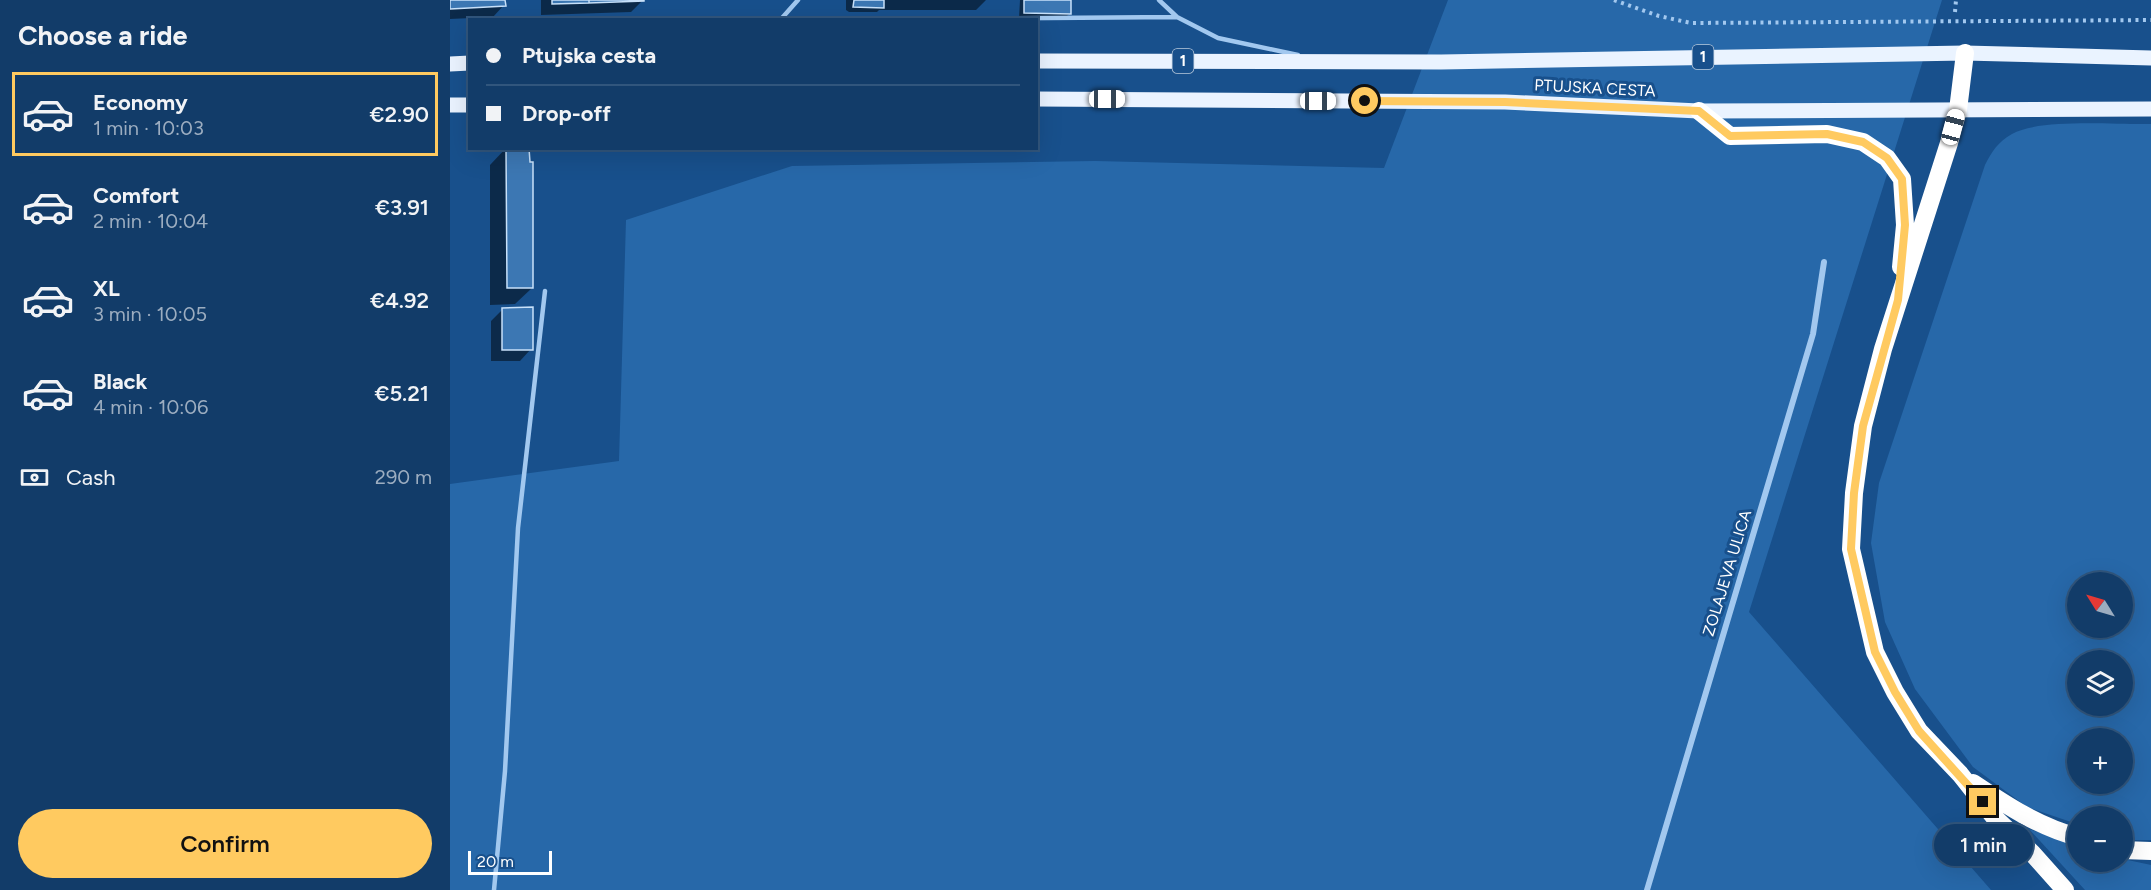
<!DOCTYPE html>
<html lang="en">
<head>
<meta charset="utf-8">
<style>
  body { margin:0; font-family:Figtree,sans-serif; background:#1b436f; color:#f1f3f6; height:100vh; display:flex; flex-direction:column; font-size:22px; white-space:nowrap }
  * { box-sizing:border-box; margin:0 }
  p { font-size:20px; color:#9cadc0 }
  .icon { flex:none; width:33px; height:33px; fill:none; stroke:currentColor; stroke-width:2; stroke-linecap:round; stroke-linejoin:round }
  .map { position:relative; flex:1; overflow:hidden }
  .side { display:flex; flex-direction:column; background:#123c69; width:450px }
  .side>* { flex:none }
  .top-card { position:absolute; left:18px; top:18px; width:570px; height:132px; border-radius:0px; box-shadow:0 6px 24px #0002,0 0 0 2px #31567d; display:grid; align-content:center; height:132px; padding:0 18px; background:#123c69 }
  .needle { width:39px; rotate:307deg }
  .tools { position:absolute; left:1617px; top:572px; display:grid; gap:12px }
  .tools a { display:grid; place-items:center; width:66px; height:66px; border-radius:50%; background:#123c69; box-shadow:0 6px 24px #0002,0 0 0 2px #31567d; font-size:30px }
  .scale { position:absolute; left:18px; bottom:15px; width:84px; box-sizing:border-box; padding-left:6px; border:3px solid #fff; border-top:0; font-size:16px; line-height:21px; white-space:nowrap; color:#fff; -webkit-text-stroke:4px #18508c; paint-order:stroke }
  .end { position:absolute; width:27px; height:27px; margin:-14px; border:8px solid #ffca60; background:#111; box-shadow:0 0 0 3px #111 }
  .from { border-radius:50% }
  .bubble { position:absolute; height:42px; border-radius:21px; background:#123c69; box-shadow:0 6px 24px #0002,0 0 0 2px #31567d; font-size:20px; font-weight:600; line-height:42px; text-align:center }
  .car { position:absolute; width:18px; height:36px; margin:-18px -9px; border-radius:8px; box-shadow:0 0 4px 2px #0007; background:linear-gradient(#fff 24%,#345 0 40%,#fff 0 76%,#345 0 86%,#fff 0) }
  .top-card b { display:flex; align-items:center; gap:21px; height:57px; font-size:22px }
  .top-card b+b { border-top:2px solid #31567d }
  .top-card i { width:15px; height:15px; background:#f1f3f6 }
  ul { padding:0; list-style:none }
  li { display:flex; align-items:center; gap:18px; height:84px; margin:0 12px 9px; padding:0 6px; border:3px solid transparent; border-radius:0px }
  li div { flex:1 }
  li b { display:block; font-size:22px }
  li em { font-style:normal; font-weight:600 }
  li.active { border-color:#ffca60 }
  li>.icon { width:54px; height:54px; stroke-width:1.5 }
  h2 { padding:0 18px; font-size:27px; line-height:72px }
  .pay { display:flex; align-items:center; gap:15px; height:66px; padding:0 18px; font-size:22px }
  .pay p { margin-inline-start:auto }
  .primary-button { display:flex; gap:12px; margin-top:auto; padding:12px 18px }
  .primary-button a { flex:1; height:69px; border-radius:36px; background:#ffca60; color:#111; font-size:24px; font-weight:600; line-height:69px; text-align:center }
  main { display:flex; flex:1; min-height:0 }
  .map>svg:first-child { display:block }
</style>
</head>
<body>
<main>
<section class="side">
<h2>Choose a ride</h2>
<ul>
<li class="active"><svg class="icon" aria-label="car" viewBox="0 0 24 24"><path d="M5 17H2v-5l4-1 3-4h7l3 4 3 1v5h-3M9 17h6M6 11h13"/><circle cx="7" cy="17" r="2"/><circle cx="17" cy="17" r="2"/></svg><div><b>Economy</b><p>1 min · 10:03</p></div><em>€2.90</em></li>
<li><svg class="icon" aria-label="car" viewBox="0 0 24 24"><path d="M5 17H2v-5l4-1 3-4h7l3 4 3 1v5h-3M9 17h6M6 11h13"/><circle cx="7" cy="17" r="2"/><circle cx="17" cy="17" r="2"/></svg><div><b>Comfort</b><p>2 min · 10:04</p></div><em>€3.91</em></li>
<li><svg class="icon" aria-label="car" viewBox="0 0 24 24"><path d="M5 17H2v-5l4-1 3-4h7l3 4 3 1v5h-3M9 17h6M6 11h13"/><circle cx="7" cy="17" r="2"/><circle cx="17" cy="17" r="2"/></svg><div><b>XL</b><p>3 min · 10:05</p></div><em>€4.92</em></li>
<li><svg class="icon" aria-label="car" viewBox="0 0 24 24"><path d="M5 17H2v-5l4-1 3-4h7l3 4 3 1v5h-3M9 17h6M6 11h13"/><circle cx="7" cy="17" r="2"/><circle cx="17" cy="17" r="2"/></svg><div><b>Black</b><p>4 min · 10:06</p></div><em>€5.21</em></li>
</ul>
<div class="pay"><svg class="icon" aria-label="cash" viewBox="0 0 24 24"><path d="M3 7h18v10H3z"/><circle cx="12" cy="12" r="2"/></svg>Cash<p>290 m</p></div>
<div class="primary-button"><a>Confirm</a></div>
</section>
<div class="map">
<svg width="1701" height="890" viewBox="0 0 1701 890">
  <rect width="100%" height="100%" fill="#18508c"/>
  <path fill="#2768a9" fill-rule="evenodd" d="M 998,0 L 1492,0 L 1299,612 L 1541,890 L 0,890 L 0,484 L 169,461 L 176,220 L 342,166 L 645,161 L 934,168 Z
    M 1701,124 L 1701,840 L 1674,840 L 1672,816 L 1628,816 L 1627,824 L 1577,807 L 1523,767 L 1465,689 L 1435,622 L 1421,543 L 1429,483 L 1535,165 C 1542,151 1548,142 1562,134 C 1590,118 1666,125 1701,124 ZM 1628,582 L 1672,582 L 1672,627 L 1628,627 ZM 1628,660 L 1672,660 L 1672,705 L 1628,705 ZM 1628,738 L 1672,738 L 1672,783 L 1628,783 Z
    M 1579,829 L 1627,846 L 1628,861 L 1672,861 L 1673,859 L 1701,865 L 1701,890 L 1635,890 Z"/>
  <path fill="#0007" d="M 0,0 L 54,0 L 54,5 L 43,17 L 0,19 Z
    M 91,0 L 193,0 L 181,12 L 91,15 Z
    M 396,0 L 536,0 L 526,10 L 429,10 L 427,12 L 399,12 L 396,10 Z
    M 570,0 L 620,0 L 619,14 L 614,19 L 569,18 Z
    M 56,148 L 82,288 L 65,304 L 40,305 L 40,165 Z
    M 53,309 L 81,349 L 70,361 L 41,361 L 41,321 Z"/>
  <path fill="#3c77b3" stroke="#c8e1fa" stroke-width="1.5" d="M 0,0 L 55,0 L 56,6 L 0,9 Z
    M 102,0 L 139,0 L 139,3 L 102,4 Z
    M 139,0 L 194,0 L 194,1 L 139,3 Z
    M 404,0 L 434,0 L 434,8 L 403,7 Z
    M 574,0 L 621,0 L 621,14 L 574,13 Z
    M 56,148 L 79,148 L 80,162 L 83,162 L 83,288 L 57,288 Z
    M 83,307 L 83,350 L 52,350 L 52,308 Z"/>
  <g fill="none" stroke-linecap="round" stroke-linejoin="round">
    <path stroke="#a2c8ef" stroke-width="4" stroke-dasharray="3 4.5" stroke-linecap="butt" d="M 1164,0 L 1209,16 L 1241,23 L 1701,20
      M 1505,12 L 1506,0"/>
    <path stroke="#a2c8ef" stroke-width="4.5" d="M 709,0 L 727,17
      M 332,18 L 348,0
      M 331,20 L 727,17 L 768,38 L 848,55
      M 44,890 L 55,771 L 68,528 L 95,291"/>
    <path stroke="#a2c8ef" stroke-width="6" d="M 1197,890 L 1363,334 L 1374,262"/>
    <path stroke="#eaf3ff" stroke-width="15" d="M 586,61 L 991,62 L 1515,53 L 1701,58
      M 0,64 L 20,63
      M 586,99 L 1055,102 L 1249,111 L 1701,109
      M 0,105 L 20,105"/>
    <path stroke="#fff" stroke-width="18" d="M 1515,53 L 1508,110 L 1499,143 L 1433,349 L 1413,426 L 1404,493 L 1401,549 L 1425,652 L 1445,692 L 1469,731 L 1510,774 L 1544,817 L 1582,853 L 1615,890
      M 1249,111 L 1280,136 L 1377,134 L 1413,142 L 1437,158 L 1452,179 L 1455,225 L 1451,267
      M 1523,783 C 1556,805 1589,827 1628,837
      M 1672,850 L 1701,851"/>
  </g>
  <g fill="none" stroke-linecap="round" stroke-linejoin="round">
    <path stroke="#ffca60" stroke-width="8" d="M 915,101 L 1055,102 L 1249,111 L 1280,136 L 1377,134 L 1413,142 L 1437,158 L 1452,179 L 1455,225 L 1448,300 L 1413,426 L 1404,493 L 1401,549 L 1425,652 L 1445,692 L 1469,731 L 1533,802"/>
  </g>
  <g text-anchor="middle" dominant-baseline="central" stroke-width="6" stroke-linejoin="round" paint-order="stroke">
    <g fill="#18508c" stroke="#bacadc" stroke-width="1.5">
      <rect x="1242.5" y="45" width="21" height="24" rx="4.5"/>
      <rect x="722.5" y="49" width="21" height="24" rx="4.5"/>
    </g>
    <g font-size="15" font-weight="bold" fill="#fff">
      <text x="1253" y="57">1</text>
      <text x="733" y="61">1</text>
    </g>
    <g font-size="16" fill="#fff" stroke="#18508c">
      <text transform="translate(1145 88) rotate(3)">PTUJSKA CESTA</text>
      <text transform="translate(1277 573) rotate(-73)">ZOLAJEVA ULICA</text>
    </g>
  </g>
</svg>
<div class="tools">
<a><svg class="needle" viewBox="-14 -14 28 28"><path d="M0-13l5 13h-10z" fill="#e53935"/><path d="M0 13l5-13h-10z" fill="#9cadc0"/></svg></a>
<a><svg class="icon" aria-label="layers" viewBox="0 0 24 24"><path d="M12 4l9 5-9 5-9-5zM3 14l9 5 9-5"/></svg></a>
<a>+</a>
<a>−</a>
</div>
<div class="scale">20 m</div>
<i class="end from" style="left:915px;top:101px"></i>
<i class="end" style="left:1533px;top:802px"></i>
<div class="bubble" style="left:1484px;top:824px;width:99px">1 min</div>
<i class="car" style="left:657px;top:99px;rotate:90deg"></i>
<i class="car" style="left:868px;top:101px;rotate:90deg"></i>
<i class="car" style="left:1503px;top:127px;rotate:15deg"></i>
<div class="top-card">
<b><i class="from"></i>Ptujska cesta</b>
<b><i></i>Drop-off</b>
</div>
</div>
</main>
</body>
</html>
